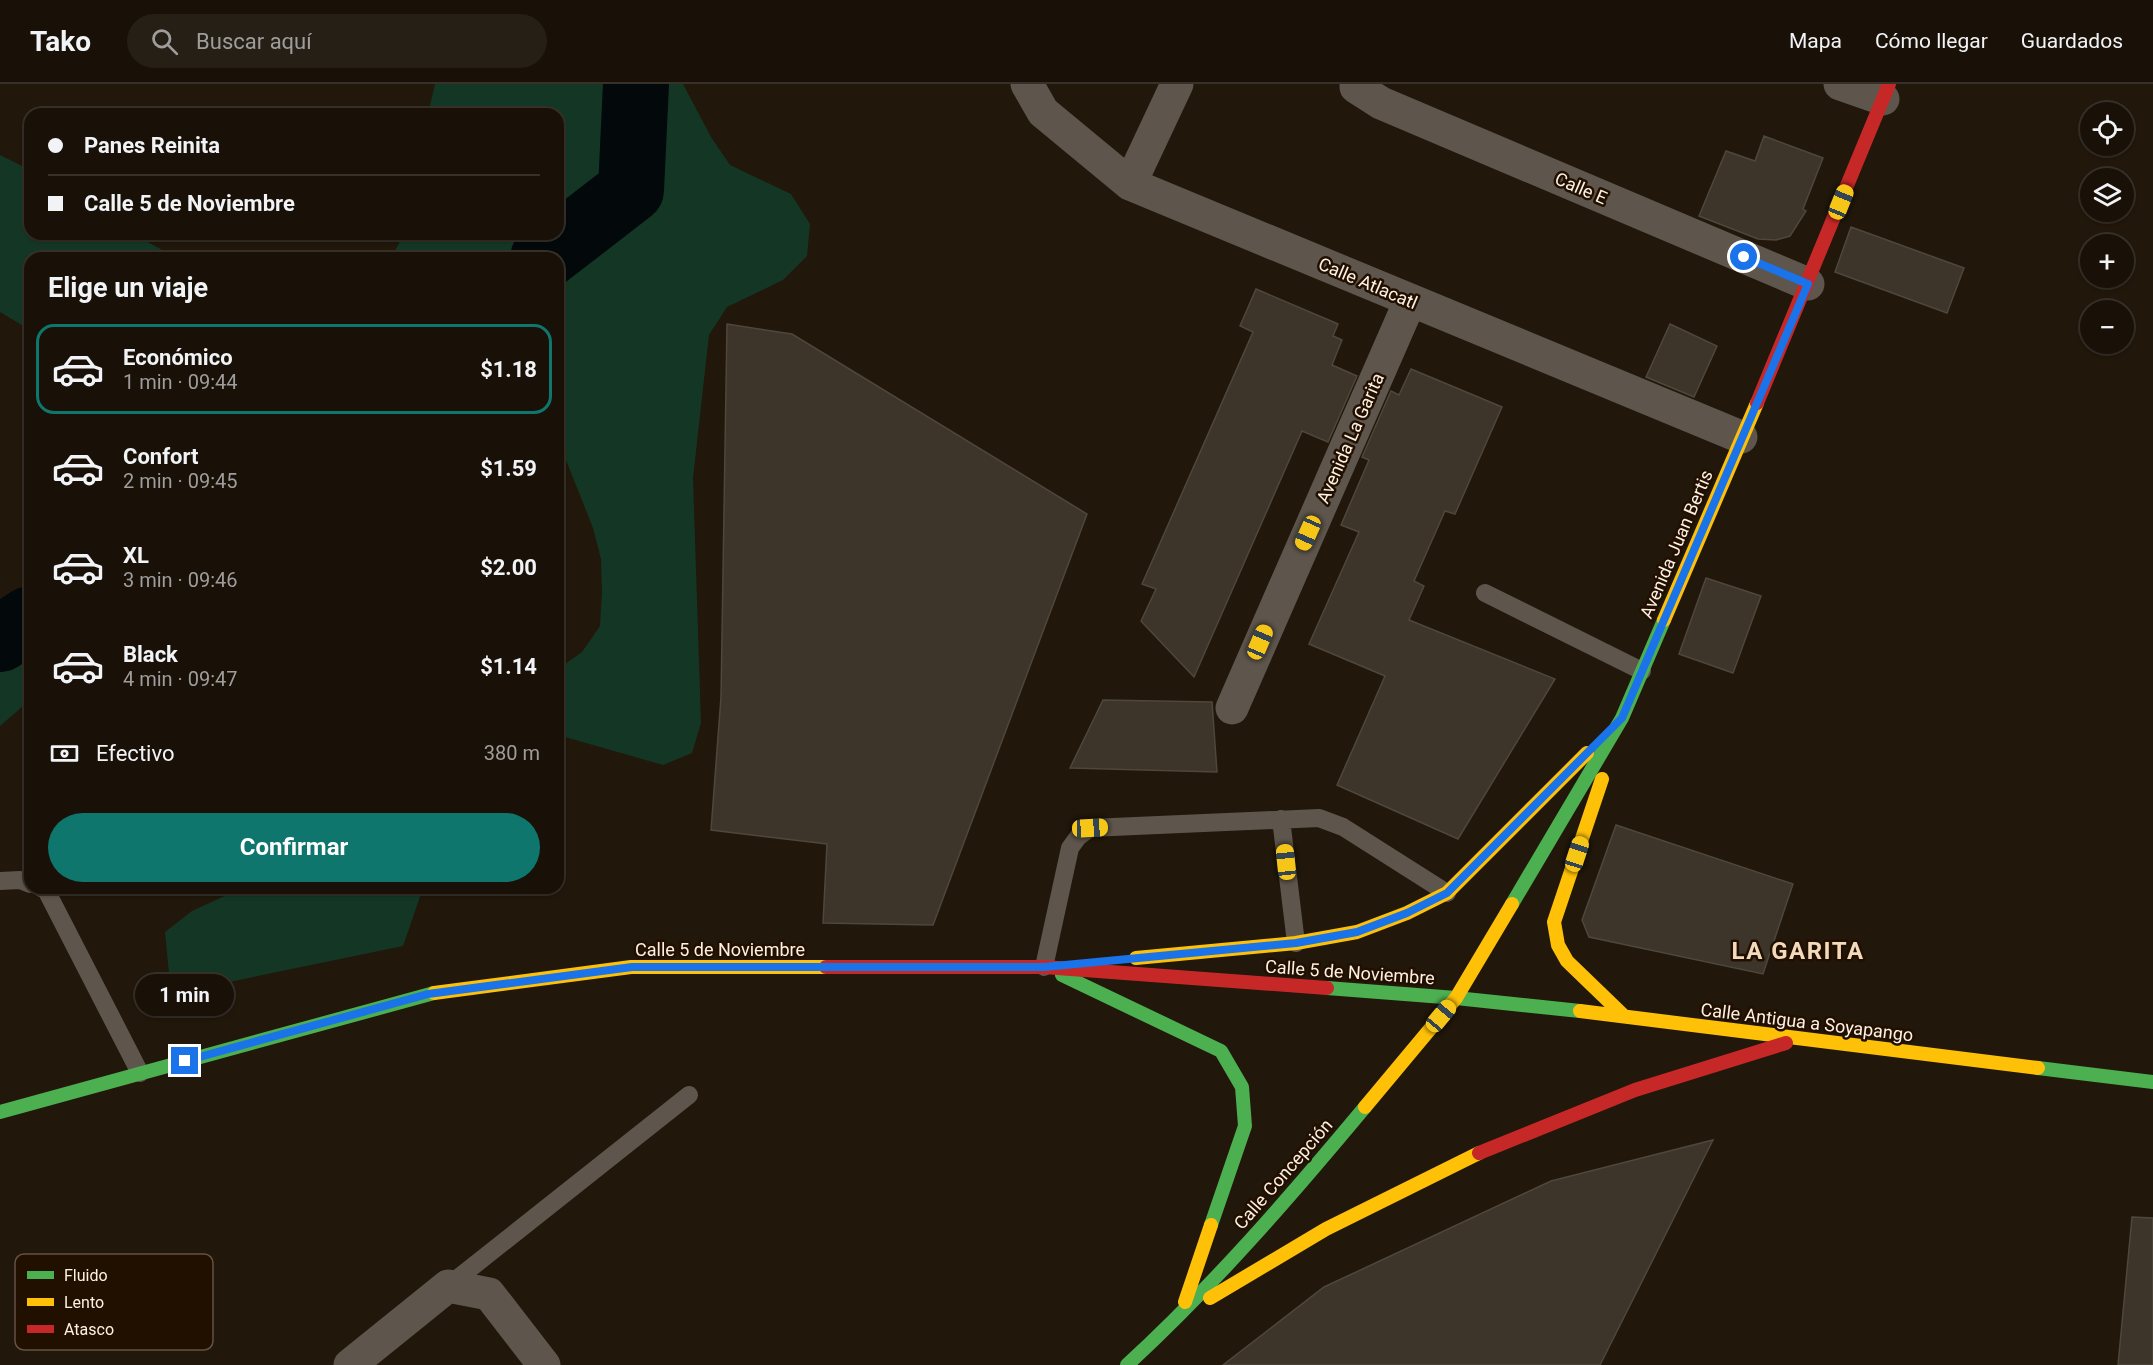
<!DOCTYPE html>
<html lang="es">
<head>
<meta charset="utf-8">
<style>
  body { margin:0; font-family:Roboto,sans-serif; background:#261f16; color:#f1f3f6; height:100vh; display:flex; flex-direction:column; font-size:22px; white-space:nowrap }
  * { box-sizing:border-box; margin:0 }
  p { font-size:20px; color:#9f9d9c }
  .icon { flex:none; width:33px; height:33px; fill:none; stroke:currentColor; stroke-width:2; stroke-linecap:round; stroke-linejoin:round }
  .map { position:relative; flex:1; overflow:hidden }
  .sheet { position:absolute; left:24px; top:168px; width:540px; height:642px; display:flex; flex-direction:column; background:#191108; border-radius:18px; box-shadow:0 2px 4px #0004,0 0 0 2px #373129 }
  .sheet>* { flex:none }
  .guide { position:absolute; left:24px; top:24px; width:540px; height:132px; border-radius:18px; box-shadow:0 2px 4px #0004,0 0 0 2px #373129; display:grid; align-content:center; height:132px; padding:0 24px; background:#191108 }
  .tools { position:absolute; left:2080px; top:18px; display:grid; gap:12px }
  .tools a { display:grid; place-items:center; width:54px; height:54px; border-radius:50%; background:#191108; box-shadow:0 2px 4px #0004,0 0 0 2px #373129; font-size:30px }
  .end { position:absolute; width:27px; height:27px; margin:-14px; border:8px solid #1a73e8; background:#fff; box-shadow:0 0 0 3px #fff }
  .from { border-radius:50% }
  .bubble { position:absolute; height:42px; border-radius:21px; background:#191108; box-shadow:0 2px 4px #0004,0 0 0 2px #373129; font-size:20px; font-weight:700; line-height:42px; text-align:center }
  .car { position:absolute; width:18px; height:36px; margin:-18px -9px; border-radius:8px; box-shadow:0 0 4px 2px #0007; background:linear-gradient(#f5c518 24%,#345 0 40%,#f5c518 0 76%,#345 0 86%,#f5c518 0) }
  .guide b { display:flex; align-items:center; gap:21px; height:57px; font-size:22px }
  .guide b+b { border-top:2px solid #373129 }
  .guide i { width:15px; height:15px; background:#f1f3f6 }
  ul { padding:0; list-style:none }
  li { display:flex; align-items:center; gap:18px; height:90px; margin:0 12px 9px; padding:0 12px; border:3px solid transparent; border-radius:18px }
  li div { flex:1 }
  li b { display:block; font-size:22px }
  li em { font-style:normal; font-weight:700 }
  li.current { border-color:#0f766e }
  li>.icon { width:54px; height:54px; stroke-width:1.5 }
  h2 { padding:0 24px; font-size:27px; line-height:72px }
  .pay { display:flex; align-items:center; gap:15px; height:66px; padding:0 24px; font-size:22px }
  .pay p { margin-inline-start:auto }
  .button { display:flex; gap:12px; margin-top:auto; padding:12px 24px }
  .button a { flex:1; height:69px; border-radius:36px; background:#0f766e; color:#fff; font-size:24px; font-weight:700; line-height:69px; text-align:center }
  header { display:flex; align-items:center; gap:36px; box-sizing:border-box; height:84px; padding:0 30px; background:#191108; border-bottom:2px solid #373129 }
  header strong { font-size:28px }
  nav { display:flex; gap:33px; margin-inline-start:auto; font-size:21px }
  .search { width:420px; height:54px; background:#261f16; display:flex; align-items:center; gap:15px; box-sizing:border-box; padding:0 21px; border-radius:33px; color:#9f9d9c; font-size:22px }
  .map>svg:first-child { display:block }
</style>
</head>
<body>
<header>
<strong>Tako</strong>
<div class="search"><svg class="icon" aria-label="search" viewBox="0 0 24 24"><circle cx="10" cy="10" r="6"/><path d="M15 15l6 6"/></svg>Buscar aquí</div>
<nav><a>Mapa</a><a>Cómo llegar</a><a>Guardados</a></nav>
</header>
<div class="map">
<svg width="2153" height="1281" viewBox="0 0 2153 1281">
  <rect width="100%" height="100%" fill="#21170a"/>
  <path fill="#143725" d="M 435,0 L 683,0 L 711,53 L 730,81 L 791,110 L 810,140 L 807,172 L 783,196 L 727,223 L 709,251 L 693,394 L 701,639 L 692,669 L 663,681 L 558,651 L 558,585 L 582,568 L 600,542 L 602,507 L 601,475 L 593,444 L 558,356 L 558,174 L 391,174 L 404,150 L 558,150 L 558,30 L 428,30 Z
    M 0,71 L 30,86 L 30,150 L 133,150 L 177,174 L 30,174 L 30,246 L 0,228 Z
    M 30,508 L 30,616 L 0,642 L 0,523 Z
    M 242,804 L 423,804 L 403,862 L 171,910 L 165,848 L 192,827 Z"/>
  <g fill="none" stroke-linecap="round" stroke-linejoin="round">
    <path stroke="#03080b" stroke-width="66" d="M 543,174 L 631,106 L 636,0
      M 0,555 L 30,535"/>
  </g>
  <path fill="#3d352a" stroke="#4f473c" stroke-width="1.5" d="M 1764,52 L 1823,74 L 1803,125 L 1806,127 L 1790,152 L 1776,156 L 1758,155 L 1699,132 L 1726,67 L 1755,77 Z
    M 1851,143 L 1964,184 L 1947,229 L 1835,188 Z
    M 1256,205 L 1338,240 L 1333,252 L 1342,256 L 1332,281 L 1357,292 L 1328,358 L 1302,347 L 1194,593 L 1141,537 L 1156,505 L 1142,500 L 1253,248 L 1240,242 Z
    M 727,240 L 792,250 L 1087,430 L 933,841 L 823,839 L 827,760 L 711,746 L 721,613 Z
    M 1670,240 L 1717,262 L 1694,313 L 1646,293 Z
    M 1411,285 L 1502,323 L 1455,430 L 1445,427 L 1437,445 L 1414,497 L 1424,502 L 1409,536 L 1555,595 L 1458,755 L 1337,701 L 1385,592 L 1309,560 L 1359,448 L 1341,441 L 1369,376 L 1362,373 L 1391,307 L 1399,311 Z
    M 1706,494 L 1761,512 L 1733,589 L 1679,570 Z
    M 1103,616 L 1212,618 L 1217,688 L 1070,684 Z
    M 1616,741 L 1793,800 L 1763,890 L 1589,853 L 1582,836 Z
    M 1713,1056 L 1600,1281 L 1223,1281 L 1324,1203 L 1551,1097 Z
    M 2132,1133 L 2153,1134 L 2153,1281 L 2118,1281 Z"/>
  <g fill="none" stroke-linecap="round" stroke-linejoin="round">
    <path stroke="#5e564c" stroke-width="18" d="M 1485,509 L 1642,587
      M 1281,735 L 1296,859
      M 0,797 L 20,796 L 30,800
      M 41,804 L 46,806 L 140,989
      M 1044,883 L 1070,764 L 1078,753 L 1090,744 L 1319,734 L 1343,743 L 1447,809
      M 448,1202 L 689,1011"/>
    <path stroke="#5e564c" stroke-width="33" d="M 1027,0 L 1043,28 L 1130,100 L 1741,353
      M 1356,0 L 1356,3 L 1381,19 L 1808,200
      M 1840,0 L 1883,15
      M 1130,100 L 1177,0
      M 1232,624 L 1410,217
      M 350,1281 L 448,1202 L 489,1210 L 544,1281"/>
    <path stroke="#4caf50" stroke-width="14" d="M 1512,820 L 1622,634 L 1664,536
      M 1062,891 L 1221,967 L 1242,1003 L 1245,1042 L 1211,1141
      M 1327,904 L 1456,914 L 1580,927
      M 2038,984 L 2153,998
      M 0,1028 L 434,909
      M 1127,1281 C 1213,1202 1290,1113 1365,1023"/>
    <path stroke="#ffc107" stroke-width="14" d="M 1664,536 L 1757,319
      M 1602,695 L 1554,838 L 1558,861 L 1567,877 L 1624,932
      M 1136,874 L 1296,859 L 1357,848 L 1407,829 L 1447,809 L 1587,669
      M 434,909 L 631,883 L 826,883
      M 1580,927 L 2038,984
      M 1365,1023 L 1456,914 L 1512,820
      M 1210,1214 L 1326,1145 L 1479,1069
      M 1185,1218 L 1211,1141"/>
    <path stroke="#c62828" stroke-width="14" d="M 1757,319 L 1889,0
      M 826,883 L 1044,883 L 1327,904
      M 1479,1069 L 1635,1006 L 1786,959"/>
  </g>
  <g fill="none" stroke-linecap="round" stroke-linejoin="round">
    <path stroke="#1a73e8" stroke-width="8" d="M 185,977 L 428,910 L 632,883 L 1044,883 L 1296,859 L 1357,848 L 1407,829 L 1447,809 L 1622,634 L 1808,200 L 1744,173"/>
  </g>
  <g text-anchor="middle" dominant-baseline="central" stroke-width="5" stroke-linejoin="round" paint-order="stroke">
    <g font-size="18" fill="#fef1e2" stroke="#210f00">
      <text transform="translate(1581 104) rotate(23)">Calle E</text>
      <text transform="translate(1368 199) rotate(23)">Calle Atlacatl</text>
      <text transform="translate(1350 354) rotate(-66)">Avenida La Garita</text>
      <text transform="translate(1676 460) rotate(-67)">Avenida Juan Bertis</text>
      <text x="720" y="865">Calle 5 de Noviembre</text>
      <text transform="translate(1350 888) rotate(4)">Calle 5 de Noviembre</text>
      <text transform="translate(1807 938) rotate(7)">Calle Antigua a Soyapango</text>
      <text transform="translate(1283 1090) rotate(-49)">Calle Concepción</text>
    </g>
    <g font-size="24" font-weight="bold" letter-spacing="1.5" fill="#f4dabc" stroke="#210f00">
      <text x="1798" y="867">LA GARITA</text>
    </g>
  </g>
  <rect x="15" y="1170" width="198" height="96" rx="9" fill="#210f00" stroke="#635344" stroke-width="1.5"/>
  <rect x="27" y="1187" width="27" height="8" fill="#4caf50"/>
  <rect x="27" y="1214" width="27" height="8" fill="#ffc107"/>
  <rect x="27" y="1241" width="27" height="8" fill="#c62828"/>
  <g font-size="16" fill="#fef1e2">
    <text x="64" y="1197">Fluido</text>
    <text x="64" y="1224">Lento</text>
    <text x="64" y="1251">Atasco</text>
  </g>
</svg>
<div class="tools">
<a><svg class="icon" aria-label="locate" viewBox="0 0 24 24"><circle cx="12" cy="12" r="6"/><path d="M12 2v4M12 18v4M2 12h4M18 12h4"/></svg></a>
<a><svg class="icon" aria-label="layers" viewBox="0 0 24 24"><path d="M12 4l9 5-9 5-9-5zM3 14l9 5 9-5"/></svg></a>
<a>+</a>
<a>−</a>
</div>
<i class="end from" style="left:1744px;top:173px"></i>
<i class="end" style="left:185px;top:977px"></i>
<div class="bubble" style="left:135px;top:890px;width:99px">1 min</div>
<i class="car" style="left:1841px;top:118px;rotate:22deg"></i>
<i class="car" style="left:1308px;top:449px;rotate:204deg"></i>
<i class="car" style="left:1260px;top:558px;rotate:23deg"></i>
<i class="car" style="left:1090px;top:744px;rotate:87deg"></i>
<i class="car" style="left:1577px;top:770px;rotate:18deg"></i>
<i class="car" style="left:1286px;top:778px;rotate:354deg"></i>
<i class="car" style="left:1441px;top:932px;rotate:40deg"></i>
<div class="guide">
<b><i class="from"></i>Panes Reinita</b>
<b><i></i>Calle 5 de Noviembre</b>
</div>
<section class="sheet">
<h2>Elige un viaje</h2>
<ul>
<li class="current"><svg class="icon" aria-label="car" viewBox="0 0 24 24"><path d="M5 17H2v-5l4-1 3-4h7l3 4 3 1v5h-3M9 17h6M6 11h13"/><circle cx="7" cy="17" r="2"/><circle cx="17" cy="17" r="2"/></svg><div><b>Económico</b><p>1 min · 09:44</p></div><em>$1.18</em></li>
<li><svg class="icon" aria-label="car" viewBox="0 0 24 24"><path d="M5 17H2v-5l4-1 3-4h7l3 4 3 1v5h-3M9 17h6M6 11h13"/><circle cx="7" cy="17" r="2"/><circle cx="17" cy="17" r="2"/></svg><div><b>Confort</b><p>2 min · 09:45</p></div><em>$1.59</em></li>
<li><svg class="icon" aria-label="car" viewBox="0 0 24 24"><path d="M5 17H2v-5l4-1 3-4h7l3 4 3 1v5h-3M9 17h6M6 11h13"/><circle cx="7" cy="17" r="2"/><circle cx="17" cy="17" r="2"/></svg><div><b>XL</b><p>3 min · 09:46</p></div><em>$2.00</em></li>
<li><svg class="icon" aria-label="car" viewBox="0 0 24 24"><path d="M5 17H2v-5l4-1 3-4h7l3 4 3 1v5h-3M9 17h6M6 11h13"/><circle cx="7" cy="17" r="2"/><circle cx="17" cy="17" r="2"/></svg><div><b>Black</b><p>4 min · 09:47</p></div><em>$1.14</em></li>
</ul>
<div class="pay"><svg class="icon" aria-label="cash" viewBox="0 0 24 24"><path d="M3 7h18v10H3z"/><circle cx="12" cy="12" r="2"/></svg>Efectivo<p>380 m</p></div>
<div class="button"><a>Confirmar</a></div>
</section>
</div>
</body>
</html>
